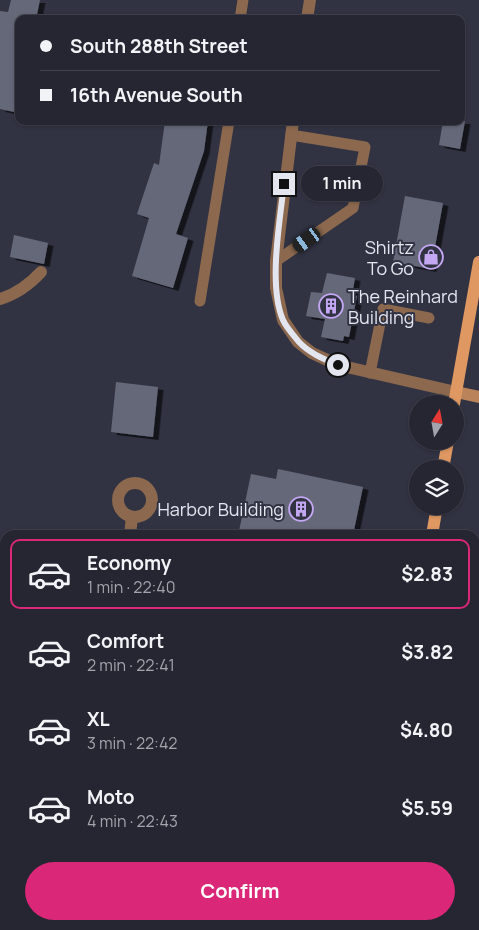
<!DOCTYPE html>
<html lang="en">
<head>
<meta charset="utf-8">
<style>
  body { margin:0; font-family:Manrope,sans-serif; background:#31323e; color:#f1f3f6; height:100vh; display:flex; flex-direction:column; font-size:19px; white-space:nowrap }
  * { box-sizing:border-box; margin:0 }
  p { font-size:16px; color:#a3a5ac }
  .icon { flex:none; width:28px; height:28px; fill:none; stroke:currentColor; stroke-width:2; stroke-linecap:round; stroke-linejoin:round }
  .map { position:relative; flex:1; overflow:hidden }
  .details { position:absolute; left:0px; top:530px; width:480px; height:400px; display:flex; flex-direction:column; background:#252632; border-radius:15px 15px 0 0; box-shadow:0 1px 4px #0004,0 0 0 1px #42434d }
  .details>* { flex:none }
  .hud { position:absolute; left:15px; top:15px; width:450px; height:110px; border-radius:10px; box-shadow:0 1px 4px #0004,0 0 0 1px #42434d; display:grid; align-content:center; height:110px; padding:0 25px; background:#252632 }
  .needle { width:32px; rotate:11deg }
  .buttons { position:absolute; left:409px; top:395px; display:grid; gap:10px }
  .buttons a { display:grid; place-items:center; width:55px; height:55px; border-radius:50%; background:#252632; box-shadow:0 1px 4px #0004,0 0 0 1px #42434d; font-size:25px }
  .end { position:absolute; width:22px; height:22px; margin:-11px; border:6px solid #e3e5ef; background:#111; box-shadow:0 0 0 2px #111 }
  .from { border-radius:50% }
  .bubble { position:absolute; height:35px; border-radius:18px; background:#252632; box-shadow:0 1px 4px #0004,0 0 0 1px #42434d; font-size:16px; font-weight:700; line-height:35px; text-align:center }
  .car { position:absolute; width:15px; height:30px; margin:-15px -8px; border-radius:6px; box-shadow:0 0 4px 1px #0007; background:linear-gradient(#222 24%,#8ab4d8 0 40%,#222 0 76%,#8ab4d8 0 86%,#222 0) }
  .hud b { display:flex; align-items:center; gap:18px; height:48px; font-size:19px }
  .hud b+b { border-top:1px solid #42434d }
  .hud i { width:12px; height:12px; background:#f1f3f6 }
  ul { padding:9px 0 0; list-style:none }
  li { display:flex; align-items:center; gap:15px; height:70px; margin:0 10px 8px; padding:0 15px; border:2px solid transparent; border-radius:10px }
  li div { flex:1 }
  li b { display:block; font-size:19px }
  li em { font-style:normal; font-weight:700 }
  li.selected { border-color:#db2777 }
  li>.icon { width:45px; height:45px; stroke-width:1.5 }
  .action { display:flex; gap:10px; margin-top:auto; padding:10px 25px }
  .action a { flex:1; height:58px; border-radius:30px; background:#db2777; color:#fff; font-size:20px; font-weight:700; line-height:58px; text-align:center }
  .map>svg:first-child { display:block }
</style>
</head>
<body>
<div class="map">
<svg width="479" height="930" viewBox="0 0 479 930">
  <defs>
    <filter id="shadow"><feDropShadow dx="5.5" dy="3" stdDeviation="0" flood-color="#0009"/></filter>
  </defs>
  <rect width="100%" height="100%" fill="#313343"/>
  <path fill="#656879" filter="url(#shadow)" d="M 11,0 L 40,0 L 36,19 L 19,19 L 19,113 L 0,109 L 0,11 L 8,12 Z
    M 165,121 L 208,121 L 204,151 L 176,234 L 188,238 L 173,288 L 132,276 L 149,218 L 137,214 L 154,163 L 159,165 Z
    M 443,121 L 465,121 L 460,149 L 439,145 Z
    M 405,196 L 443,203 L 431,269 L 393,262 Z
    M 14,235 L 48,243 L 44,264 L 10,257 Z
    M 327,273 L 355,278 L 352,295 L 357,296 L 349,337 L 344,336 L 343,341 L 321,337 L 325,319 L 306,316 L 311,292 L 322,293 Z
    M 116,382 L 158,387 L 153,437 L 111,432 Z
    M 278,469 L 363,487 L 353,535 L 255,535 L 239,531 L 251,474 L 276,479 Z"/>
  <g fill="none" stroke-linecap="round" stroke-linejoin="round">
    <path stroke="#8b684e" stroke-width="11" d="M 240,19 L 243,0
      M 276,261 L 353,208 L 365,147 L 291,135
      M 200,301 L 229,121
      M 370,373 L 383,309 L 429,318
      M 475,716 L 479,716"/>
    <path stroke="#8b684e" stroke-width="12" d="M 0,299 C 17,294 29,285 41,272
      M118 500a17 17 0 1 1 34 0a17 17 0 1 1-34 0Z
      M 130,535 L 132,517
      M 0,773 L 5,770
      M 53,930 L 54,925"/>
    <path stroke="#8b684e" stroke-width="12" d="M 307,19 L 310,0
      M 293,121 L 276,261 L 276,288 L 283,320 L 298,342 L 312,353 L 338,365 L 456,392"/>
    <path stroke="#bb835a" stroke-width="12" d="M 456,392 L 479,397"/>
    <path stroke="#e09862" stroke-width="12" d="M 454,404 L 479,262
      M 443,469 L 448,441
      M 432,535 L 437,506
      M 475,615 L 479,593
      M 363,930 L 364,925
      M 416,930 L 416,925"/>
  </g>
  <g fill="none" stroke-linecap="round" stroke-linejoin="round">
    <path stroke="#e3e5ef" stroke-width="6" d="M 284,184 C 280,220 268,286 283,320 C 286,327 294,336 299,342 C 309,353 324,359 338,365"/>
  </g>
  <defs>
    <g id="shop-ring" transform="scale(1.25)"><circle r="9.5" fill="#313343" stroke="#c3a7f2" stroke-width="1.5"/><path d="M-5-2.5h2.3a2.7 3.5 0 0 1 5.4 0H5L5.5 6h-11ZM-1.5-2.5h3a1.5 2.3 0 0 0-3 0Z" fill="#c3a7f2"/></g>
    <g id="building-ring" transform="scale(1.25)"><circle r="9.5" fill="#313343" stroke="#c3a7f2" stroke-width="1.5"/><path d="M-4-6H4V6H1V3H-1V6H-4ZM-2.5-4.3h1.7v1.8h-1.7ZM.8-4.3h1.7v1.8H.8ZM-2.5-1h1.7V.8h-1.7ZM.8-1h1.7V.8H.8Z" fill="#c3a7f2"/></g>
  </defs>
  <g fill-rule="evenodd">
    <use href="#shop-ring" x="431" y="257"/>
    <use href="#building-ring" x="331" y="306"/>
    <use href="#building-ring" x="301" y="509"/>
  </g>
  <g text-anchor="middle" dominant-baseline="central" stroke-width="4" stroke-linejoin="round" paint-order="stroke">
    <g font-size="18" fill="#e3e5ef" stroke="#313343" text-anchor="end">
      <text x="414" y="247">Shirtz<tspan x="414" dy="21">To Go</tspan></text>
      <text x="348" y="296" text-anchor="start">The Reinhard<tspan x="348" dy="21">Building</tspan></text>
      <text x="284" y="509">Harbor Building</text>
    </g>
  </g>
</svg>
<div class="buttons">
<a><svg class="needle" viewBox="-14 -14 28 28"><path d="M0-13l5 13h-10z" fill="#e53935"/><path d="M0 13l5-13h-10z" fill="#a3a5ac"/></svg></a>
<a><svg class="icon" aria-label="layers" viewBox="0 0 24 24"><path d="M12 4l9 5-9 5-9-5zM3 14l9 5 9-5"/></svg></a>
</div>
<i class="end from" style="left:338px;top:365px"></i>
<i class="end" style="left:284px;top:184px"></i>
<div class="bubble" style="left:301px;top:166px;width:82px">1 min</div>
<i class="car" style="left:307px;top:240px;rotate:235deg"></i>
<div class="hud">
<b><i class="from"></i>South 288th Street</b>
<b><i></i>16th Avenue South</b>
</div>
<section class="details">
<ul>
<li class="selected"><svg class="icon" aria-label="car" viewBox="0 0 24 24"><path d="M5 17H2v-5l4-1 3-4h7l3 4 3 1v5h-3M9 17h6M6 11h13"/><circle cx="7" cy="17" r="2"/><circle cx="17" cy="17" r="2"/></svg><div><b>Economy</b><p>1 min · 22:40</p></div><em>$2.83</em></li>
<li><svg class="icon" aria-label="car" viewBox="0 0 24 24"><path d="M5 17H2v-5l4-1 3-4h7l3 4 3 1v5h-3M9 17h6M6 11h13"/><circle cx="7" cy="17" r="2"/><circle cx="17" cy="17" r="2"/></svg><div><b>Comfort</b><p>2 min · 22:41</p></div><em>$3.82</em></li>
<li><svg class="icon" aria-label="car" viewBox="0 0 24 24"><path d="M5 17H2v-5l4-1 3-4h7l3 4 3 1v5h-3M9 17h6M6 11h13"/><circle cx="7" cy="17" r="2"/><circle cx="17" cy="17" r="2"/></svg><div><b>XL</b><p>3 min · 22:42</p></div><em>$4.80</em></li>
<li><svg class="icon" aria-label="car" viewBox="0 0 24 24"><path d="M5 17H2v-5l4-1 3-4h7l3 4 3 1v5h-3M9 17h6M6 11h13"/><circle cx="7" cy="17" r="2"/><circle cx="17" cy="17" r="2"/></svg><div><b>Moto</b><p>4 min · 22:43</p></div><em>$5.59</em></li>
</ul>
<div class="action"><a>Confirm</a></div>
</section>
</div>
</body>
</html>
